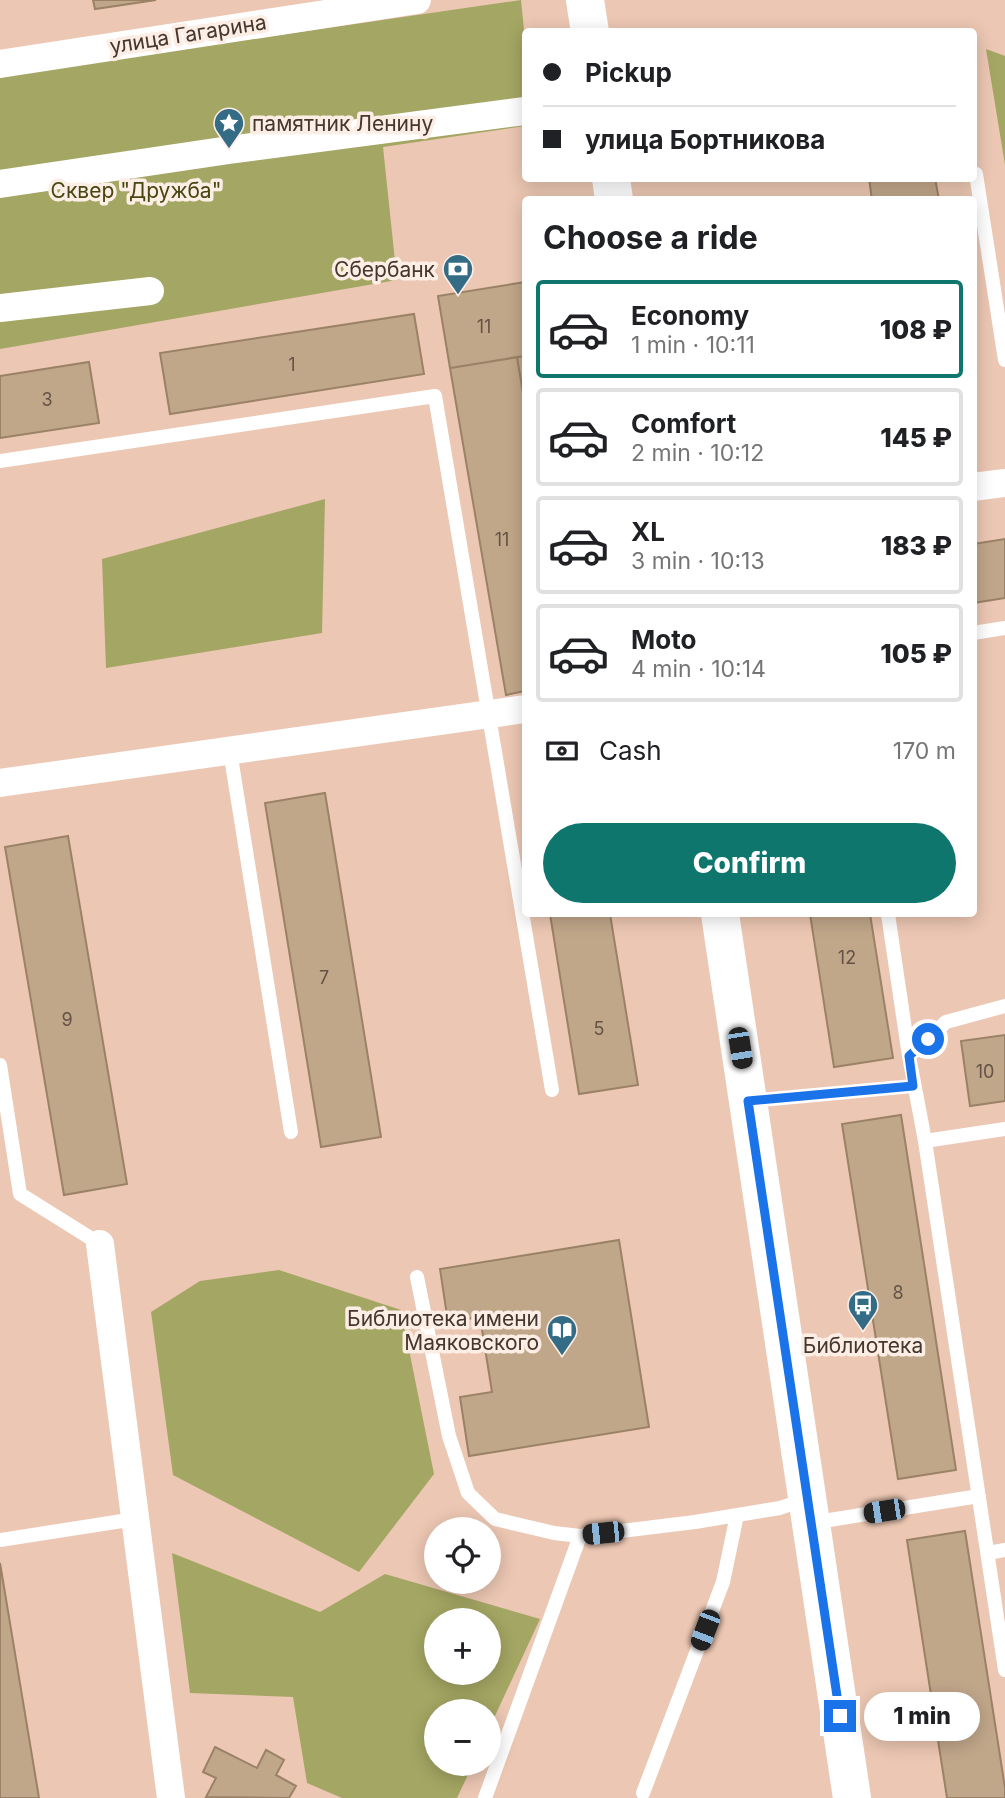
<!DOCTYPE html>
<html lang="en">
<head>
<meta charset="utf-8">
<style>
  body { margin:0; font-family:Inter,sans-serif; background:#f2f2f2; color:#202124; height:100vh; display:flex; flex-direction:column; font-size:26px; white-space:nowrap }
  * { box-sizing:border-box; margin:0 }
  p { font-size:23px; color:#757577 }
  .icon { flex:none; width:38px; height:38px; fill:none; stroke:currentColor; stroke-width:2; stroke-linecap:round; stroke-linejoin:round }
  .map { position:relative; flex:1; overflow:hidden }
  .details { position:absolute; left:522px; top:196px; width:455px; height:721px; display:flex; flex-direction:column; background:#fff; border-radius:7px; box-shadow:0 4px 18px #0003 }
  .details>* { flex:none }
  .hud { position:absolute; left:522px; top:28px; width:455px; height:154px; border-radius:7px; box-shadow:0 4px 18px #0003; display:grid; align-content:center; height:154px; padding:0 21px; background:#fff }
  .buttons { position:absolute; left:424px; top:1517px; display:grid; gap:14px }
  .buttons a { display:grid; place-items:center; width:77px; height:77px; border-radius:50%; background:#fff; box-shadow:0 4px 18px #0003; font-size:35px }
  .end { position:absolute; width:32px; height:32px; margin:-16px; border:9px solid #1a73e8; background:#fff; box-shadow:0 0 0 4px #fff }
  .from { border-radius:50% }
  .bubble { position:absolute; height:49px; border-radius:24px; background:#fff; box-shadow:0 4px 18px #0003; font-size:23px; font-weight:800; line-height:49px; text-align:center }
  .car { position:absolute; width:21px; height:42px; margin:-21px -10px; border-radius:9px; box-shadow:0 0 5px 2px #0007; background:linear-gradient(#222 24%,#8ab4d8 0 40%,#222 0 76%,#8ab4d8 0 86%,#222 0) }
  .hud b { display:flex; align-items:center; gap:24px; height:66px; font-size:26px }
  .hud b+b { border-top:2px solid #e0e0e0 }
  .hud i { width:18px; height:18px; background:#202124 }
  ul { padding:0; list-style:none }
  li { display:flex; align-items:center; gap:21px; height:98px; margin:0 14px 10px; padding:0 7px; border:4px solid #e0e0e0; border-radius:7px }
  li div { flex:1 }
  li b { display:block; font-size:26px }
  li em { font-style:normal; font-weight:800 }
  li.active { border-color:#0f766e }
  li>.icon { width:63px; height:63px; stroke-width:1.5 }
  h2 { padding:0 21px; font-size:32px; line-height:84px }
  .pay { display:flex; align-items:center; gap:18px; height:77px; padding:0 21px; font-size:26px }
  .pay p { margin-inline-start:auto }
  .cta { display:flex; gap:14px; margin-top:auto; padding:14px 21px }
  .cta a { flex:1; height:80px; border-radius:42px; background:#0f766e; color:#fff; font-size:28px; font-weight:800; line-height:80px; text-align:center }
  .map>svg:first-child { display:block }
</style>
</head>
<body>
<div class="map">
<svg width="1005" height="1798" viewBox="0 0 1005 1798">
  <rect width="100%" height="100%" fill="#ecc7b3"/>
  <path fill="#a4a663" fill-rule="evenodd" d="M 521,0 L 525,40 L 525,126 L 383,147 L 397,280 L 0,349 L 0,78 L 51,68 Z
    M 986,49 L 1005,56 L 1005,165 Z
    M 325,499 L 322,633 L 106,668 L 102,559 Z
    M 279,1270 L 401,1310 L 434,1474 L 359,1572 L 173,1475 L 151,1312 L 200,1281 Z
    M 172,1553 L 320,1612 L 385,1574 L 540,1619 L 488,1731 L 488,1712 L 436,1712 L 436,1764 L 473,1764 L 457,1798 L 342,1798 L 307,1783 L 293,1697 L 190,1693 ZM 488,1620 L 488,1673 L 436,1673 L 436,1620 Z"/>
  <path fill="#c1a78a" stroke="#9b8266" stroke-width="2" d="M 93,0 L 156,0 L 95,9 Z
    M 869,178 L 935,178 L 939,200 L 872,200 Z
    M 525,282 L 525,356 L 450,368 L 438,296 Z
    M 414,314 L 424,374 L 170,414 L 160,353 Z
    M 525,356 L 525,405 L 517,357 Z
    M 517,357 L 525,405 L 525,691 L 506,695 L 450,368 Z
    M 89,362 L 99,423 L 0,438 L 0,376 Z
    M 1005,539 L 1005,598 L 973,603 L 973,544 Z
    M 325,793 L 381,1137 L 321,1147 L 265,803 Z
    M 68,836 L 127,1184 L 64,1195 L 5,847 Z
    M 550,914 L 610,914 L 638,1085 L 579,1094 Z
    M 810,914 L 870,914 L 893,1058 L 834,1067 Z
    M 1005,1035 L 1005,1101 L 970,1106 L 961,1041 Z
    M 901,1115 L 956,1470 L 898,1479 L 842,1124 Z
    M 619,1240 L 649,1427 L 469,1456 L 460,1397 L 492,1392 L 480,1317 L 448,1322 L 440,1269 Z
    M 965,1531 L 1005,1788 L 1005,1798 L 947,1798 L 907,1540 Z
    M 0,1563 L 39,1798 L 0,1798 Z
    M 215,1747 L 257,1768 L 266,1750 L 284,1760 L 276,1775 L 296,1786 L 289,1798 L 206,1797 L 216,1778 L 203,1772 Z"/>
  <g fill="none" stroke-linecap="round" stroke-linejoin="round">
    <path stroke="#fff" stroke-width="14" d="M 976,174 L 1005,360
      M 0,461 L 435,396 L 552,1090
      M 973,633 L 1005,628
      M 230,751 L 291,1132
      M 888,914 L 909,1056 L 946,1022 L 1005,1006
      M 909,1056 L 925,1141 L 1005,1670
      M 0,1065 L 20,1194 L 100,1244
      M 750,1101 L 913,1086
      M 925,1141 L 1005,1129
      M 417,1277 L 449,1436 L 468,1493 L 495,1519 L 554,1533 L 580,1536 L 695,1522 L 780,1508 L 806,1499
      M 811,1523 L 979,1496
      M 0,1540 L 135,1519
      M 988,1553 L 1005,1550
      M 643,1793 L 723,1582 L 737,1515
      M 485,1798 L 580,1536"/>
    <path stroke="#fff" stroke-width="28" d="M 0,64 L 417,0
      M 0,184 L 229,150 L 525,111
      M 0,308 L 150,291
      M 973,487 L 1005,483
      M 0,783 L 525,709
      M 100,1244 L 171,1798"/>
    <path stroke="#fff" stroke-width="38" d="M 585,0 L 590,32
      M 611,178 L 614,200
      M 720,914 L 852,1798"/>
  </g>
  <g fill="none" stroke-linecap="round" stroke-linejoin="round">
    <path stroke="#1a73e8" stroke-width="9" d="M 840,1716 L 748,1101 L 913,1086 L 909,1056 L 928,1039"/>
  </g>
  <defs>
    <g id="sight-pin" transform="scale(1.575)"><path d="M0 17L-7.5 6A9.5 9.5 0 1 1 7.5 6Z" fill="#346c86" stroke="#fcede5"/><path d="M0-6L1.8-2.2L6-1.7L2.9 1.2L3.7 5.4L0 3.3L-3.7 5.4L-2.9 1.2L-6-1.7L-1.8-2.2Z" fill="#fff"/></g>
    <g id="bank-pin" transform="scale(1.575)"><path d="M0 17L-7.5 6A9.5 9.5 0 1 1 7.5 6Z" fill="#346c86" stroke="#fcede5"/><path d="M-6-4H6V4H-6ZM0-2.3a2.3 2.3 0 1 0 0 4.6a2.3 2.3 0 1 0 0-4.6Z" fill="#fff"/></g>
    <g id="bus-pin" transform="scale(1.575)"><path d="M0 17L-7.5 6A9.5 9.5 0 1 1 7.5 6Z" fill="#346c86" stroke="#fcede5"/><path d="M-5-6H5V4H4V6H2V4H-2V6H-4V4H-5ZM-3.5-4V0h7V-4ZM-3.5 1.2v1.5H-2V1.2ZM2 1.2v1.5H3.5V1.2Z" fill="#fff"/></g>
    <g id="library-pin" transform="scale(1.575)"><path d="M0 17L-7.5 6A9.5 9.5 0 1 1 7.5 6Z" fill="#346c86" stroke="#fcede5"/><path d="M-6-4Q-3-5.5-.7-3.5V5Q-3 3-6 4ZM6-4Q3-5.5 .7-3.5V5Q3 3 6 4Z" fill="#fff"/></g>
  </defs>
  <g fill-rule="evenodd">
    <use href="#sight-pin" x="229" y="123"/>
    <use href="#bank-pin" x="458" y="269"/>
    <use href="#bus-pin" x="863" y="1305"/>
    <use href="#library-pin" x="562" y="1330"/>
  </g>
  <g text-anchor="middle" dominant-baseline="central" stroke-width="7" stroke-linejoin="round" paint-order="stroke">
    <g font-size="18" fill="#645245">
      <text x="484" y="326">11</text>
      <text x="292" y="364">1</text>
      <text x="47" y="399">3</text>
      <text x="502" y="539">11</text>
      <text x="847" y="957">12</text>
      <text x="324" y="977">7</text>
      <text x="67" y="1019">9</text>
      <text x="599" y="1028">5</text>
      <text x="985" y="1071">10</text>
      <text x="898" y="1292">8</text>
    </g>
    <g font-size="21" fill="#45362e" stroke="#fcede5">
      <text transform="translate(188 34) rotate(-9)">улица Гагарина</text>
    </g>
    <g font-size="21" fill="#45362e" stroke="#fcede5" text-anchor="end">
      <text x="252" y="123" text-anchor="start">памятник Ленину</text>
      <text x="435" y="269">Сбербанк</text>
      <text x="539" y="1318">Библиотека имени<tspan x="539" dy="24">Маяковского</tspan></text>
      <text x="863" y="1345" text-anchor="middle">Библиотека</text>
    </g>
    <g font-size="21" fill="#464710" stroke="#fcede5">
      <text x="136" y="190">Сквер "Дружба"</text>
    </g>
  </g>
</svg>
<div class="buttons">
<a><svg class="icon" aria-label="locate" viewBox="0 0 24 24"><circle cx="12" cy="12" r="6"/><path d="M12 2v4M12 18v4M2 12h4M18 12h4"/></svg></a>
<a>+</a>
<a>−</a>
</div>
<i class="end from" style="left:928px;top:1039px"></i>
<i class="end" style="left:840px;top:1716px"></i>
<div class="bubble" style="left:864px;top:1692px;width:116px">1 min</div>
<i class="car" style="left:740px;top:1048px;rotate:171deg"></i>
<i class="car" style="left:884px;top:1511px;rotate:261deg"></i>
<i class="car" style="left:603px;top:1533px;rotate:264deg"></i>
<i class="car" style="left:705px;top:1630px;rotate:201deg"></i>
<div class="hud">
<b><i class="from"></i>Pickup</b>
<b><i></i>улица Бортникова</b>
</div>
<section class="details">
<h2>Choose a ride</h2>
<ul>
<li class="active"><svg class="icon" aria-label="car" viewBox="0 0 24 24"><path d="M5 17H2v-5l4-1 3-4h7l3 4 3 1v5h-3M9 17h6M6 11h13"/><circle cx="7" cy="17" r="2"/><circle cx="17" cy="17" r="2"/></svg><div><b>Economy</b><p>1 min · 10:11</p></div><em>108 ₽</em></li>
<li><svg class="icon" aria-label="car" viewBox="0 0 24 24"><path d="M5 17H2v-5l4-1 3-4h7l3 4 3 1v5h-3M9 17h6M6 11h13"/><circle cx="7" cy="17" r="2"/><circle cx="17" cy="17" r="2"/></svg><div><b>Comfort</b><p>2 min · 10:12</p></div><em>145 ₽</em></li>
<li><svg class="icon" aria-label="car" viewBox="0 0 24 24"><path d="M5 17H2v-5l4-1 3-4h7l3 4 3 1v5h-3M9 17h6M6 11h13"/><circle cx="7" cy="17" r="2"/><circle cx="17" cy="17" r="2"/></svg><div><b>XL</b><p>3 min · 10:13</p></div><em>183 ₽</em></li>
<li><svg class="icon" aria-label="car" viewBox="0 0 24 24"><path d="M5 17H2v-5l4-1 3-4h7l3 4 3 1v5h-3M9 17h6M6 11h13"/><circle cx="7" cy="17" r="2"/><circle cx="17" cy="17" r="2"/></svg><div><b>Moto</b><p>4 min · 10:14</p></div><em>105 ₽</em></li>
</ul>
<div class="pay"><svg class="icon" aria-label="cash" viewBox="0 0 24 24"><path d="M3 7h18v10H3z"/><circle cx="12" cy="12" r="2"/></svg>Cash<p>170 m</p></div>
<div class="cta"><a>Confirm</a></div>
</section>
</div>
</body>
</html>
